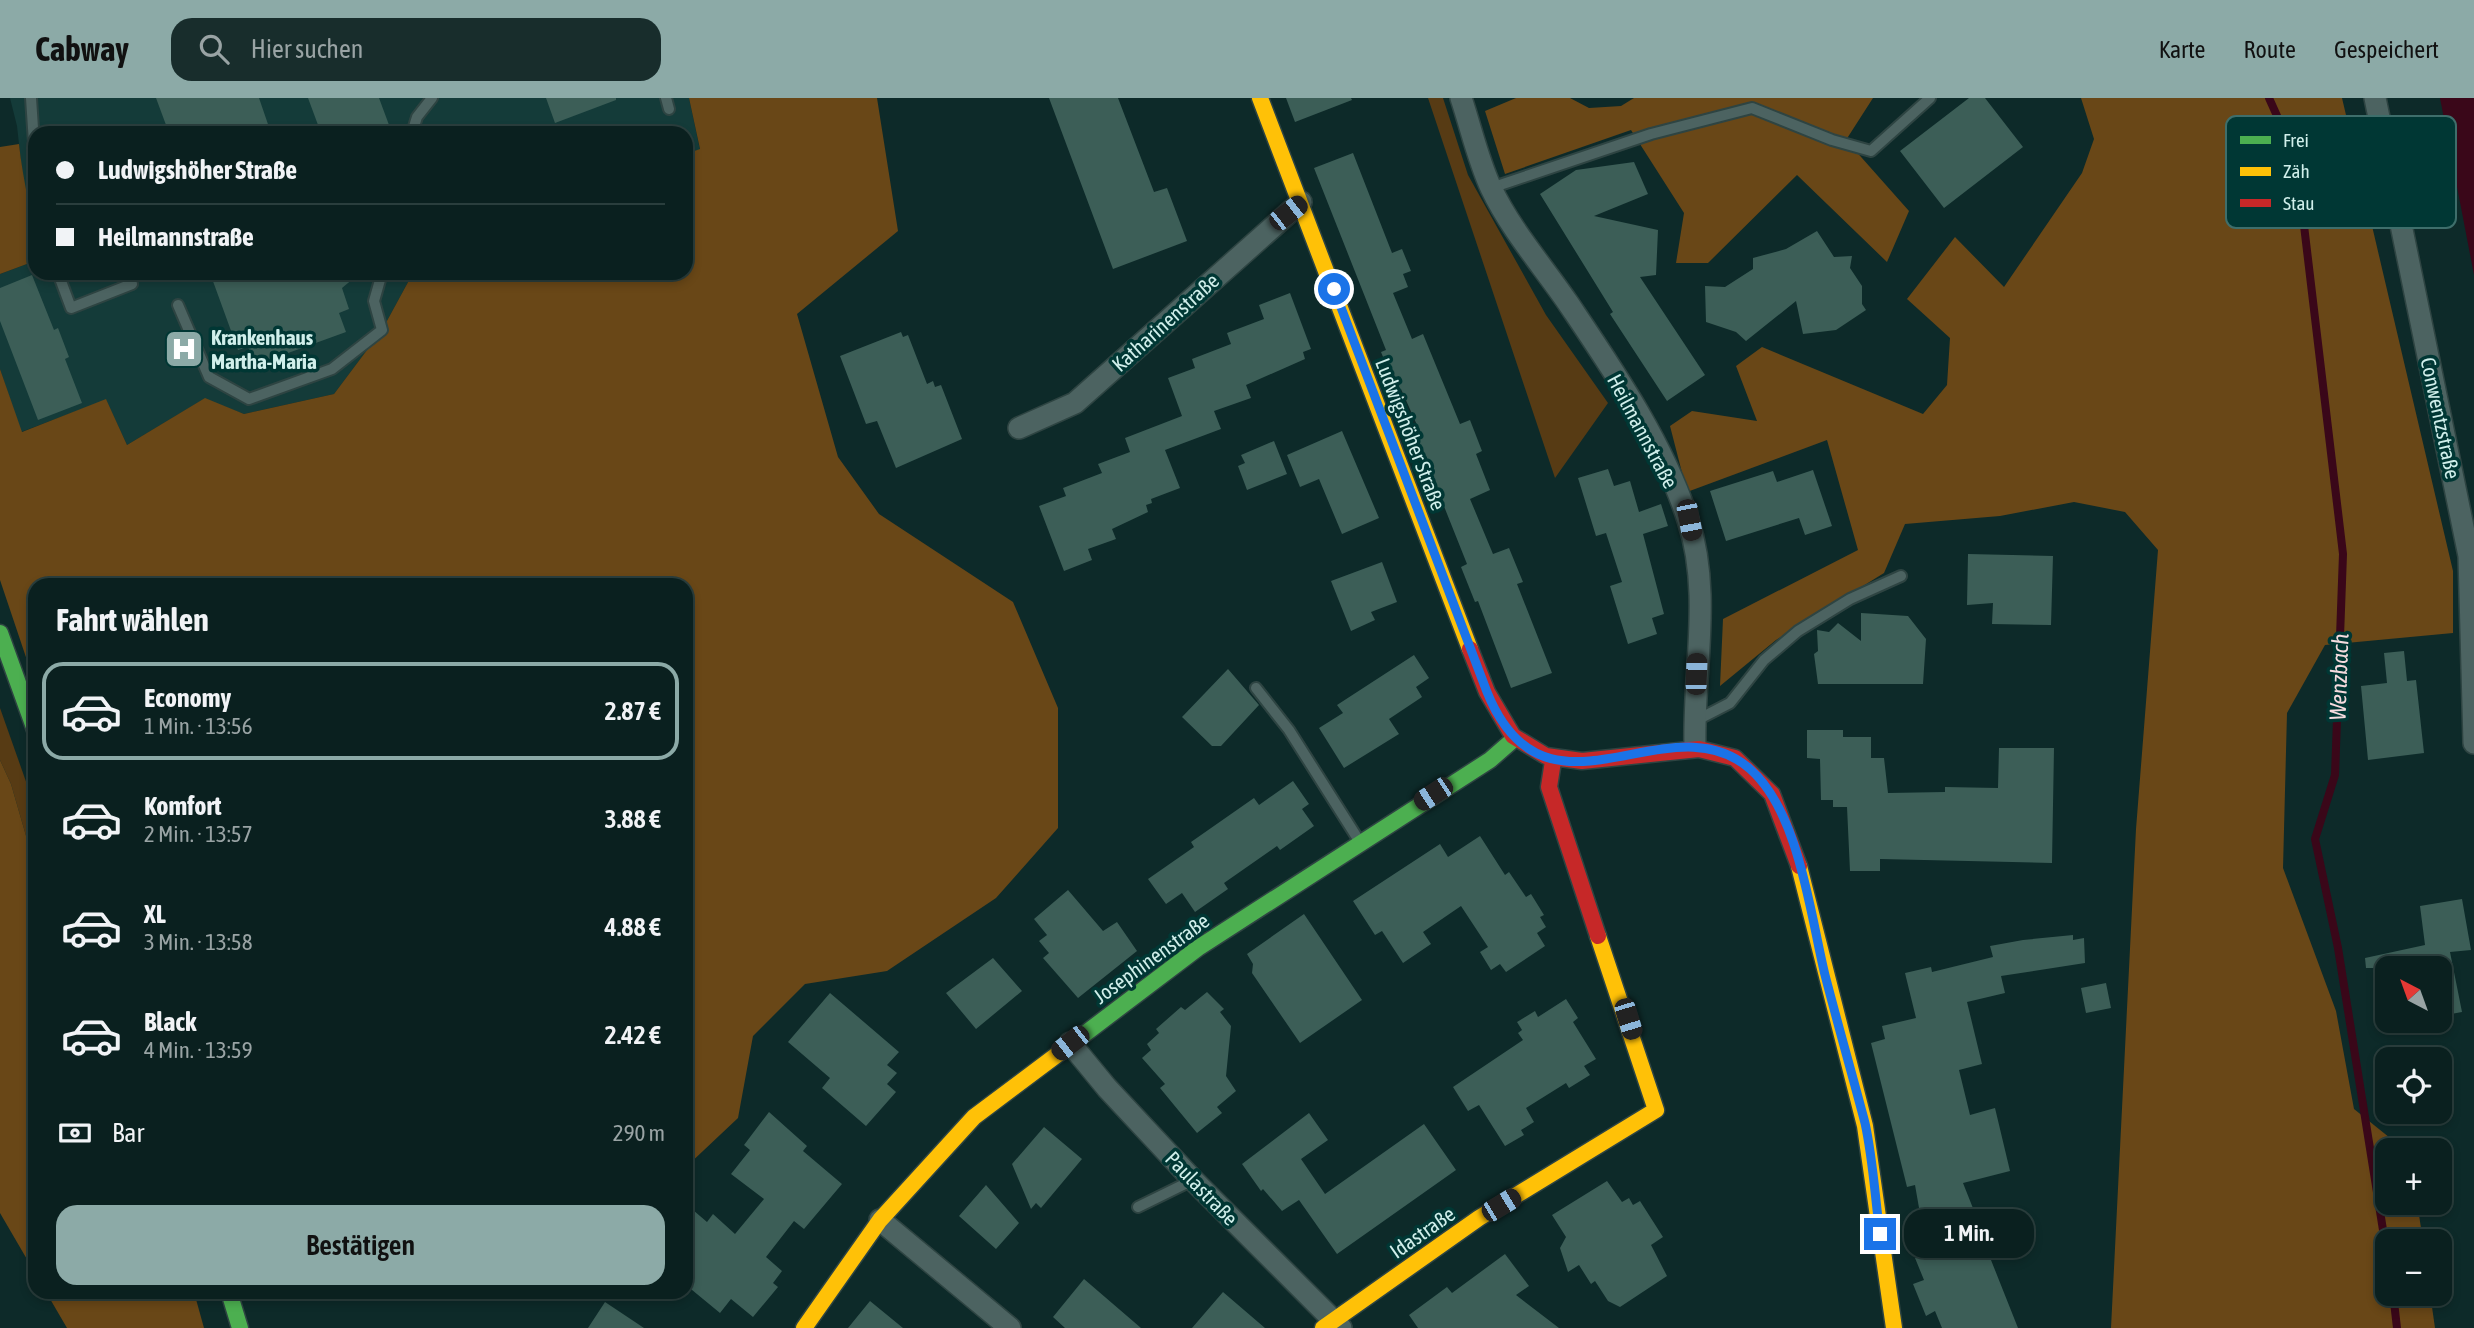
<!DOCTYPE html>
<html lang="de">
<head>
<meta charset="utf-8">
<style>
  body { margin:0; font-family:"Asap Condensed",sans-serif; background:#182d2c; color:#f1f3f6; height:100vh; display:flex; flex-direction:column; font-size:26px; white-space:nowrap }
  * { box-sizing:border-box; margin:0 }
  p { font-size:23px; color:#99a3a4 }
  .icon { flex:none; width:38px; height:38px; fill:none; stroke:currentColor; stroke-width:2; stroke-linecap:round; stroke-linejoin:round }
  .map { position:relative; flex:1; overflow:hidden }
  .details { position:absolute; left:28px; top:480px; width:665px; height:721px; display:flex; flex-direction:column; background:#0a201f; border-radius:21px; box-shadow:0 4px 10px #0003,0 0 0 2px #2a3e3d }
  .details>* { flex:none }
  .guide { position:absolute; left:28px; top:28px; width:665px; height:154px; border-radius:21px; box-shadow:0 4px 10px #0003,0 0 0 2px #2a3e3d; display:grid; align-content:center; height:154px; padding:0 28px; background:#0a201f }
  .needle { width:46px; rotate:319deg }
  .buttons { position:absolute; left:2375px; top:858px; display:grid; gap:14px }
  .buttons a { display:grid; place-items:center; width:77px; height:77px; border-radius:14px; background:#0a201f; box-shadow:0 4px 10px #0003,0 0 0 2px #2a3e3d; font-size:35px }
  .end { position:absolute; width:32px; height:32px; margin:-16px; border:9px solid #1a73e8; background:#fff; box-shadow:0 0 0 4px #fff }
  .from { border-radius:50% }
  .bubble { position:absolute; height:49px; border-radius:21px; background:#0a201f; box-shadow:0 4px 10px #0003,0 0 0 2px #2a3e3d; font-size:23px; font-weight:600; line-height:49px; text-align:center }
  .car { position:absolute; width:21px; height:42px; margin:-21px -10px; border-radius:9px; box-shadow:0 0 5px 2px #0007; background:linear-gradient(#222 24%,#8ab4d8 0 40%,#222 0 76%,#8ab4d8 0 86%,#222 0) }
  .guide b { display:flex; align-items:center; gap:24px; height:66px; font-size:26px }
  .guide b+b { border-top:2px solid #2a3e3d }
  .guide i { width:18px; height:18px; background:#f1f3f6 }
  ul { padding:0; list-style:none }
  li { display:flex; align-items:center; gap:21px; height:98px; margin:0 14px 10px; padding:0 14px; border:4px solid transparent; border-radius:21px }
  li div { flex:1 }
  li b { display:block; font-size:26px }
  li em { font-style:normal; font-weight:600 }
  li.active { border-color:#8caaa7 }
  li>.icon { width:63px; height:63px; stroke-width:1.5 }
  h2 { padding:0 28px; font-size:32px; line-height:84px }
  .pay { display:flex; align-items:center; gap:18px; height:77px; padding:0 28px; font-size:26px }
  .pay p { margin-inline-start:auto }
  .button { display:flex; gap:14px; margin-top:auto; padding:14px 28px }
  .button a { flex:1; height:80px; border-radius:21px; background:#8caaa7; color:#111; font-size:28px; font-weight:600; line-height:80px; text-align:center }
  header { display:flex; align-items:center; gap:42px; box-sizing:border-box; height:98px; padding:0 35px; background:#8caaa7; color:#111 }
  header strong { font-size:33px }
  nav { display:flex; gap:38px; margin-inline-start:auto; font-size:24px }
  .search { width:490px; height:63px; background:#182d2c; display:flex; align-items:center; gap:18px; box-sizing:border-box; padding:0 24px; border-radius:21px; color:#99a3a4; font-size:26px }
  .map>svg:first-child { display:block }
</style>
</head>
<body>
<header>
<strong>Cabway</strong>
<div class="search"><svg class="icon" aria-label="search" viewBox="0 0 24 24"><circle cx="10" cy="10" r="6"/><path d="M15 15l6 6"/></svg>Hier suchen</div>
<nav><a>Karte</a><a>Route</a><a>Gespeichert</a></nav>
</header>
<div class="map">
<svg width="2474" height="1230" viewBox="0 0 2474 1230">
  <rect width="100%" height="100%" fill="#0d2a29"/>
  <path fill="#143b39" d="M 10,0 L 689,0 L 700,52 L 686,56 L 686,35 L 35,35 L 35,133 L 25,100 L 17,28 Z
    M 35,163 L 35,175 L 413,175 L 382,232 L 334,296 L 244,316 L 204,301 L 127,347 L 106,302 L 21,334 L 0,271 L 0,176 Z"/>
  <path fill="#573b14" d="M 1428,0 L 1443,0 L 1468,77 L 1546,217 L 1608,305 L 1555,380 Z
    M 0,610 L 35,709 L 35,769 L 11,686 L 0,662 Z"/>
  <path fill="#694717" d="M 689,0 L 877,0 L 898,133 L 797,216 L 838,359 L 879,416 L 1013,504 L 1058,610 L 1058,730 L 996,800 L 887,873 L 805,886 L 753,938 L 738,1020 L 686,1069 L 686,486 L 35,486 L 35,586 L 0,482 L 0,271 L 22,334 L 106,301 L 127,347 L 205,300 L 244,316 L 334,296 L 382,232 L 413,175 L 686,175 L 686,56 L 700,51 Z
    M 1516,0 L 1570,0 L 1589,10 L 1621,8 L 1634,0 L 1873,0 L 1846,42 L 1909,113 L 1887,164 L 1797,77 L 1708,165 L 1676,165 L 1684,115 L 1631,32 L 1505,76 L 1485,13 Z
    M 2081,0 L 2342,0 L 2453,473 L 2453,535 L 2325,547 L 2287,615 L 2283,770 L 2336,913 L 2354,1011 L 2405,1052 L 2387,1052 L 2387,1104 L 2417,1104 L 2423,1143 L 2387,1143 L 2387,1195 L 2430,1195 L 2435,1230 L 2111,1230 L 2136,731 L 2158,452 L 2125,414 L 2074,404 L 2000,418 L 1905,426 L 1884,475 L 1776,542 L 1720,588 L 1723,521 L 1858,452 L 1827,342 L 1687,394 L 1670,328 L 1692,313 L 1757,323 L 1736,268 L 1762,249 L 1923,316 L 1947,287 L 1950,240 L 1907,201 L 1955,139 L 2004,189 L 2082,75 L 2094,41 Z
    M 19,46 C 23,86 35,124 35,163 L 0,176 L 0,49 Z
    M 0,662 L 11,686 L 35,769 L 35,1175 L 0,1115 Z
    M 46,1194 L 194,1194 L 204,1230 L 67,1230 Z"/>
  <path fill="#3a0719" d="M 2440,0 L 2474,0 L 2474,177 Z"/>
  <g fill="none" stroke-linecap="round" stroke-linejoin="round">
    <path stroke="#3a0719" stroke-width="8" d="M 2269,0 L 2296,60 L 2343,456 L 2335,677 L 2315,741 L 2338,850 L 2387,1157
      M 2393,1195 L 2397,1230"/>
  </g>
  <path fill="#3c5e57" d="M 156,0 L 259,0 L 271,35 L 169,35 Z
    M 308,0 L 379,0 L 392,35 L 321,35 Z
    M 546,0 L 616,0 L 616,2 L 555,25 Z
    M 1049,0 L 1118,0 L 1154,94 L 1167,90 L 1187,143 L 1113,171 Z
    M 1286,0 L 1351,0 L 1352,2 L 1295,24 Z
    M 1969,0 L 1985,0 L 2023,49 L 1944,110 L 1900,53 Z
    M 1353,55 L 1392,155 L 1402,151 L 1411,173 L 1403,176 L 1408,189 L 1393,195 L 1412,241 L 1423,236 L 1460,326 L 1470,322 L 1482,353 L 1476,356 L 1490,392 L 1470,401 L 1493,456 L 1509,450 L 1523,484 L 1517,486 L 1552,575 L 1511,590 L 1478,503 L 1475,504 L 1461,469 L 1467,466 L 1416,338 L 1421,336 L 1401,291 L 1397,293 L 1381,254 L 1386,252 L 1314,70 Z
    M 1634,64 L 1648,96 L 1594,118 L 1658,132 L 1656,177 L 1640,179 L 1705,277 L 1667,303 L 1610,216 L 1613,214 L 1540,96 L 1576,72 Z
    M 1817,133 L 1834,159 L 1852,158 L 1850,170 L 1862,188 L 1862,206 L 1866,212 L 1836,232 L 1803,236 L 1796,203 L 1746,243 L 1736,234 L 1706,224 L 1705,188 L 1725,189 L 1753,171 L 1753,160 L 1786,151 Z
    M 210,175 L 360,175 L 342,190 L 349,211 L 339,215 L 346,234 L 255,267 L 248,249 L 238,252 Z
    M 32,177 L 54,232 L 58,230 L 69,259 L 65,261 L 82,305 L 38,322 L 0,223 L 0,190 Z
    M 1290,195 L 1311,251 L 1303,254 L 1305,261 L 1246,287 L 1251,300 L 1214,313 L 1221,331 L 1165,352 L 1180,390 L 1151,401 L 1152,405 L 1146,407 L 1148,414 L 1112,431 L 1116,441 L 1088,451 L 1092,462 L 1064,473 L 1039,408 L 1066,398 L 1063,390 L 1102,375 L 1098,366 L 1130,354 L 1125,340 L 1182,318 L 1168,280 L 1195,270 L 1192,261 L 1231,246 L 1227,235 L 1264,221 L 1259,207 Z
    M 901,234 L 903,239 L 908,237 L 927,286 L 933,283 L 935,289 L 941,287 L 962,341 L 896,370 L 877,323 L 866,326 L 840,258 Z
    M 1342,333 L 1379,420 L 1342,436 L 1319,381 L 1300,389 L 1287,357 Z
    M 1274,343 L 1287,376 L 1247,392 L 1238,368 L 1245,365 L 1241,357 Z
    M 1608,371 L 1614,388 L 1630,383 L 1639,414 L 1661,406 L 1668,428 L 1643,436 L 1664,516 L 1652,520 L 1657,536 L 1628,546 L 1610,488 L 1622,484 L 1606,435 L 1596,438 L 1578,380 Z
    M 1813,372 L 1832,428 L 1805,437 L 1799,420 L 1726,443 L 1710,393 L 1773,373 L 1777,384 Z
    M 1968,456 L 2053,458 L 2051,527 L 1992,526 L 1993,505 L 1967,507 Z
    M 1382,464 L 1397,504 L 1371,514 L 1375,522 L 1351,533 L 1331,483 Z
    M 1861,515 L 1908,518 L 1926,541 L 1923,586 L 1818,586 L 1814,556 L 1818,553 L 1817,532 L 1829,534 L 1838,525 L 1861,543 Z
    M 2404,553 L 2407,583 L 2416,582 L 2424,655 L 2368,662 L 2361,588 L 2387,585 L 2384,555 Z
    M 1414,557 L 1429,580 L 1416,589 L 1422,599 L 1389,621 L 1399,636 L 1344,670 L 1319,630 L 1343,615 L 1337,607 Z
    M 1228,571 L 1259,607 L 1221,648 L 1212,648 L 1182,619 Z
    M 1807,632 L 1843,632 L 1843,639 L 1871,639 L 1871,660 L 1884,660 L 1888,695 L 1945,694 L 1945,689 L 1998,690 L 1999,650 L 2054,650 L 2052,765 L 1880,761 L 1880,773 L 1850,773 L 1847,709 L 1833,709 L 1833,702 L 1821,702 L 1820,661 L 1807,660 Z
    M 1293,683 L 1309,706 L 1302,711 L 1314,728 L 1280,752 L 1277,748 L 1224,785 L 1228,791 L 1195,814 L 1182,795 L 1166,806 L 1148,781 L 1194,749 L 1191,744 L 1254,700 L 1259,707 Z
    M 1480,738 L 1505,777 L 1509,774 L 1526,799 L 1531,796 L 1544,817 L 1540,819 L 1546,829 L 1537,835 L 1545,848 L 1506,874 L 1500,866 L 1491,872 L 1480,854 L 1488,849 L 1461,808 L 1423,834 L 1431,846 L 1403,865 L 1382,833 L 1375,837 L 1353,803 L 1440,746 L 1448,759 Z
    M 1068,792 L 1103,833 L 1117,824 L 1137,853 L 1078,900 L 1043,860 L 1049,855 L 1039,843 L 1047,837 L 1034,821 Z
    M 2462,801 L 2471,852 L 2450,854 L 2462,914 L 2440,918 L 2440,870 L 2366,870 L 2365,860 L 2425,847 L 2420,808 Z
    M 1304,816 L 1362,902 L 1300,945 L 1252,875 L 1253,866 L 1247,856 Z
    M 2073,837 L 2073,842 L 2084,840 L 2085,865 L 2001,878 L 2005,895 L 1967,904 L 1982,966 L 1959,972 L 1970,1017 L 1995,1010 L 2010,1073 L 1963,1085 L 1984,1138 L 2000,1132 L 2009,1154 L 1991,1162 L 2018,1230 L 1942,1230 L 1935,1213 L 1926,1218 L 1913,1186 L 1924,1182 L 1915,1160 L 1922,1157 L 1918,1146 L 1925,1144 L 1915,1087 L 1907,1089 L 1871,945 L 1885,941 L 1882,928 L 1916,920 L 1905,875 L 1931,869 L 1932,874 L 1993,859 L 1990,848 L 2023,842 Z
    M 993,860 L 1022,893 L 976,931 L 946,895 Z
    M 2106,885 L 2111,910 L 2086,915 L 2081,890 Z
    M 1207,894 L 1224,911 L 1220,914 L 1231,928 L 1226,978 L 1236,993 L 1217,1009 L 1222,1015 L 1197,1035 L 1160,990 L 1165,986 L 1142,960 L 1151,952 L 1147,946 L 1159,935 L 1156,931 L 1181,909 L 1185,912 Z
    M 830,895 L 899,954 L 887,967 L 897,975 L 887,986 L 896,994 L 866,1028 L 822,990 L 830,980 L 788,944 Z
    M 1566,901 L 1578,920 L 1573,924 L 1596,961 L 1584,968 L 1590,977 L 1569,990 L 1566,985 L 1526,1010 L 1534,1024 L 1521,1032 L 1524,1037 L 1505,1048 L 1479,1007 L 1468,1013 L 1453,989 L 1523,942 L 1518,935 L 1522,932 L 1517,924 L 1535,913 L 1538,919 Z
    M 769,1014 L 807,1048 L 803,1053 L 842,1086 L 804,1131 L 794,1123 L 766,1159 L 782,1173 L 773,1185 L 778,1189 L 753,1219 L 731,1201 L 720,1215 L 686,1187 L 686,1106 L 707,1124 L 713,1116 L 735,1136 L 764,1101 L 731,1076 L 750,1052 L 744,1047 Z
    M 1309,1015 L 1328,1042 L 1301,1061 L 1325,1096 L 1424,1026 L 1456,1072 L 1337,1156 L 1299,1102 L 1282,1113 L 1263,1091 L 1261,1093 L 1242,1066 Z
    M 1044,1029 L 1082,1061 L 1041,1110 L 1036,1105 L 1031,1111 L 1012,1066 Z
    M 1607,1083 L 1622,1104 L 1629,1100 L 1633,1107 L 1640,1103 L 1663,1139 L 1651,1147 L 1667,1178 L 1620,1209 L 1608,1203 L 1595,1183 L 1591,1186 L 1579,1167 L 1568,1174 L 1560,1150 L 1566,1139 L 1552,1117 Z
    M 986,1087 L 1019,1125 L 996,1151 L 959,1118 Z
    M 1505,1156 L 1529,1188 L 1516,1197 L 1559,1230 L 1418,1230 L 1409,1217 L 1447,1189 L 1452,1195 Z
    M 1084,1181 L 1141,1230 L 1065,1230 L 1053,1219 Z
    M 1223,1194 L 1265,1230 L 1192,1230 Z
    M 870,1203 L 903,1230 L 848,1230 Z
    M 605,1204 L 644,1230 L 588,1230 Z"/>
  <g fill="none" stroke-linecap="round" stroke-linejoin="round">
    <g stroke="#2e4442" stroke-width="14">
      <path id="lane" d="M 31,0 L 35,60
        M 666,0 L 669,11
        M 412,35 L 417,19 L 432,0
        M 1491,90 L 1651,36 L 1752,10 L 1832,42 L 1871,53 L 1930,0
        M 58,175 L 71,210 L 132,186 L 127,175
        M 178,207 L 209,279 L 249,301 L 332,271 L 382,232 L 374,203 L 382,175
        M 1256,590 L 1289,632 L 1358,741
        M 1695,623 L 1730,605 L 1764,562 L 1798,533 L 1850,501 L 1901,478
        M 1138,1109 L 1193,1082"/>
    </g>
    <g stroke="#2e4442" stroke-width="24">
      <path id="street" d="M 1461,0 C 1471,30 1478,62 1491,90 C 1511,132 1542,167 1568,205 C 1613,272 1663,344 1688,422 C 1712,495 1693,573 1695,648
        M 2375,0 L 2469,458 L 2474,645
        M 1019,330 L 1075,305 L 1301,104
        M 1070,945 L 1107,990 L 1193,1082 L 1341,1230
        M 880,1122 L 1010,1230"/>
    </g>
    <g stroke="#2e4442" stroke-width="19">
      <path id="fast" d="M 0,535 L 35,632
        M 1074,944 L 1198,850 L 1490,662 L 1514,641
        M 229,1194 L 240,1230"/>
    </g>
    <g stroke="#2e4442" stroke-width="19">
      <path id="slow" d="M 1260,0 L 1470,551
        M 1799,768 L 1865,1028 L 1894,1230
        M 804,1230 L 880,1122 L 974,1019 L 1074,944
        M 1323,1230 L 1479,1120 L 1656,1012 L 1598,838"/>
    </g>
    <g stroke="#2e4442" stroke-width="19">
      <path id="jam" d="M 1470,551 L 1487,594 L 1513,638 L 1546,658 L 1582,663 L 1699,651 L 1735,660 L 1772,696 L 1799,768
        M 1553,663 L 1549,689 L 1598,838"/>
    </g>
    <use href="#lane" stroke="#4c6361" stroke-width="10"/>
    <use href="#street" stroke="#4c6361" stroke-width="21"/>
    <use href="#fast" stroke="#4caf50" stroke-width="16"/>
    <use href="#slow" stroke="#ffc107" stroke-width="16"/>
    <use href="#jam" stroke="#c62828" stroke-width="16"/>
  </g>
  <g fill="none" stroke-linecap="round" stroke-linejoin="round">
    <path stroke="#1a73e8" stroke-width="9" d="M 1334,191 L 1487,594 C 1546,740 1669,599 1750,671 C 1799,714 1810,815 1825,877 C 1838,927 1852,976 1865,1025 C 1873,1061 1875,1100 1880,1136"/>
  </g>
  <defs>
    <g id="hospital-square" transform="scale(2.0125)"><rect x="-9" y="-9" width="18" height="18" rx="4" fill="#8caaa7" stroke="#003734"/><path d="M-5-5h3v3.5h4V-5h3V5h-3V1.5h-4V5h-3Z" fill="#fff"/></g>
  </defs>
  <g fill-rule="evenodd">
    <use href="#hospital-square" x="184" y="251"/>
  </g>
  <g text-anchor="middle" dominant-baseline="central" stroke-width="7" stroke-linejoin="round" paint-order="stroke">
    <g font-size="21" fill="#d0efeb" stroke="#003734">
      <text transform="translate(1165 224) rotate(-42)">Katharinenstraße</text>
      <text transform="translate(2441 320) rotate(78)">Conwentzstraße</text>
      <text transform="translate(1643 333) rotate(62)">Heilmannstraße</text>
      <text transform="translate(1411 336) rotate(69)">Ludwigshöher Straße</text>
      <text transform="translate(1151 860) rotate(-36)">Josephinenstraße</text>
      <text transform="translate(1202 1090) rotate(46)">Paulastraße</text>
      <text transform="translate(1422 1134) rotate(-35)">Idastraße</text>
    </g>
    <g font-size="21" font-weight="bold" fill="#d0efeb" stroke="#003734" text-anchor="start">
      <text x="211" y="239">Krankenhaus<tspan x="211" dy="24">Martha-Maria</tspan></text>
    </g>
    <g font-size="23" font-style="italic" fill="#f5dbdf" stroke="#003734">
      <text transform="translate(2339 579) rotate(-88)">Wenzbach</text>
    </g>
  </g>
  <rect x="2226" y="18" width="230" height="112" rx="10" fill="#003734" stroke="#3e6e6b" stroke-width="2"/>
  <rect x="2240" y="38" width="31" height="8" fill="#4caf50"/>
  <rect x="2240" y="69" width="31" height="9" fill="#ffc107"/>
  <rect x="2240" y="101" width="31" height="8" fill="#c62828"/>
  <g font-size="19" fill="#d0efeb">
    <text x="2283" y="49">Frei</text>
    <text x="2283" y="80">Zäh</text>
    <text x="2283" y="112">Stau</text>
  </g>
</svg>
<div class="buttons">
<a><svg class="needle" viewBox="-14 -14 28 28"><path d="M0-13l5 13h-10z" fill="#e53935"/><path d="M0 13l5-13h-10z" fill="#99a3a4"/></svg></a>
<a><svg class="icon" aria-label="locate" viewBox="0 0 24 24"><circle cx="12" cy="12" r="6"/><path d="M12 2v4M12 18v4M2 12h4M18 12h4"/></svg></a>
<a>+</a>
<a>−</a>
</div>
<i class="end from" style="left:1334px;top:191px"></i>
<i class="end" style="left:1880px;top:1136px"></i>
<div class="bubble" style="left:1904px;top:1111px;width:130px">1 Min.</div>
<i class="car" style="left:1288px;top:115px;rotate:52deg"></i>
<i class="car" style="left:1689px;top:422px;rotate:169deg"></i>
<i class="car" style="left:1696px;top:576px;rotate:2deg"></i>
<i class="car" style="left:1433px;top:696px;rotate:237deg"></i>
<i class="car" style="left:1628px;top:921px;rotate:163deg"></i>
<i class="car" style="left:1070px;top:945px;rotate:232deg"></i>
<i class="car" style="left:1501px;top:1107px;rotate:59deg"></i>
<div class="guide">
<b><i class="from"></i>Ludwigshöher Straße</b>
<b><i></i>Heilmannstraße</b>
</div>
<section class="details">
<h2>Fahrt wählen</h2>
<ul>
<li class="active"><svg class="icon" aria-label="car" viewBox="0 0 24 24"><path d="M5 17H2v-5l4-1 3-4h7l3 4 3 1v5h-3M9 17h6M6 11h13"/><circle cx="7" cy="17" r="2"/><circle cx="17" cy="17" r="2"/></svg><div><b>Economy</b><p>1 Min. · 13:56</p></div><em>2.87 €</em></li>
<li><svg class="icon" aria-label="car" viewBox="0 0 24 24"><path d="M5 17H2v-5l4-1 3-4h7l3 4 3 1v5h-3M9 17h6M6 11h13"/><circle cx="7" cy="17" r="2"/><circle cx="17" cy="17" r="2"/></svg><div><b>Komfort</b><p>2 Min. · 13:57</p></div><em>3.88 €</em></li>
<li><svg class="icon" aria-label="car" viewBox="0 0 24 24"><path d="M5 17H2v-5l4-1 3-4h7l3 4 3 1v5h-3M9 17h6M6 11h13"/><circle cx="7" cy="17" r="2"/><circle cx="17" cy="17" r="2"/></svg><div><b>XL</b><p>3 Min. · 13:58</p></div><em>4.88 €</em></li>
<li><svg class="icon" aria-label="car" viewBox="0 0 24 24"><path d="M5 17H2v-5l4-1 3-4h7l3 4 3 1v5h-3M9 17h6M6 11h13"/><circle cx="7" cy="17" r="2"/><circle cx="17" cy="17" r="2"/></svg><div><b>Black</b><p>4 Min. · 13:59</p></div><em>2.42 €</em></li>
</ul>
<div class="pay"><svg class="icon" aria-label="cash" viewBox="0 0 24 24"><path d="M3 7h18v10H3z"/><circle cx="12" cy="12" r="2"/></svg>Bar<p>290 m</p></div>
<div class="button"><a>Bestätigen</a></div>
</section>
</div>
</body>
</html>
